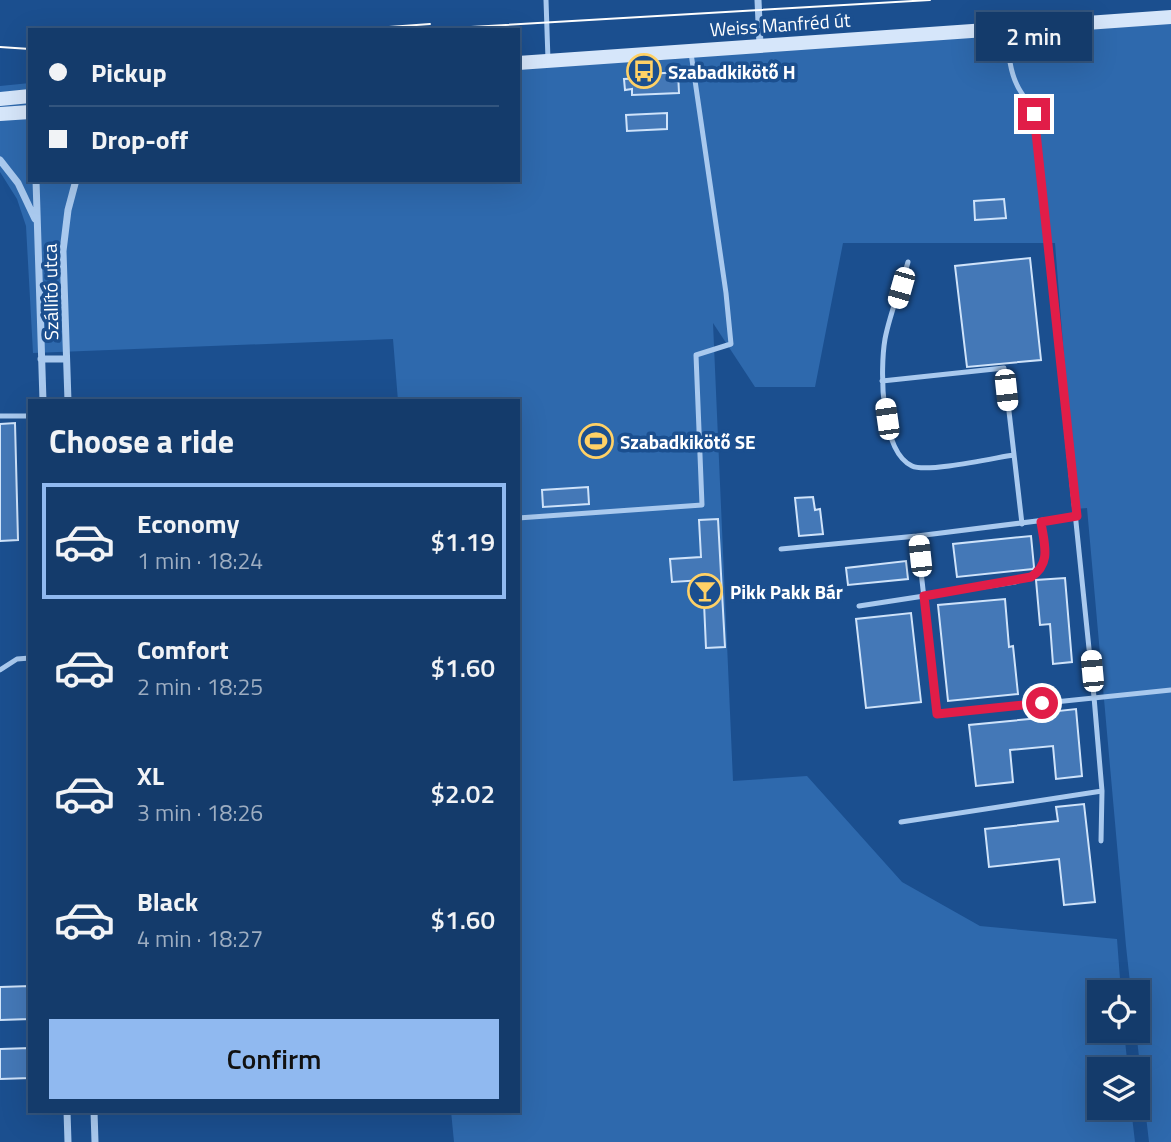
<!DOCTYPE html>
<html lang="en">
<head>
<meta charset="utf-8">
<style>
  body { margin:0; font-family:"Titillium Web",sans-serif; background:#1d4271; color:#f1f3f6; height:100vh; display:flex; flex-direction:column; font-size:26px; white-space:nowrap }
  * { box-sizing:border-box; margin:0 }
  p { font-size:23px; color:#9dadc1 }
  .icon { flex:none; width:38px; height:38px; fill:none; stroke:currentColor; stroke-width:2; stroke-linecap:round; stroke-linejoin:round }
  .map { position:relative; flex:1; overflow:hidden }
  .sheet { position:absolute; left:28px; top:399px; width:492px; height:714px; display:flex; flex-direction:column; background:#143b6b; border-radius:0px; box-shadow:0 7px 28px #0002,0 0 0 2px #33557e }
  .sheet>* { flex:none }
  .banner { position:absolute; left:28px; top:28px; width:492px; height:154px; border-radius:0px; box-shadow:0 7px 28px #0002,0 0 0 2px #33557e; display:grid; align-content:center; height:154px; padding:0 21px; background:#143b6b }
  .controls { position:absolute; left:1087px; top:980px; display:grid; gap:14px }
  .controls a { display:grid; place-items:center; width:63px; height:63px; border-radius:0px; background:#143b6b; box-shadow:0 7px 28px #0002,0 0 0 2px #33557e; font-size:35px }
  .end { position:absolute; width:32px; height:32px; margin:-16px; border:9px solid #e11d48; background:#fff; box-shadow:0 0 0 4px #fff }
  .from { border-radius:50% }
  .bubble { position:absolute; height:49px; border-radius:0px; background:#143b6b; box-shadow:0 7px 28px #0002,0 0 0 2px #33557e; font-size:23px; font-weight:600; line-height:49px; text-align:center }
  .car { position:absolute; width:21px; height:42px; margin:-21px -10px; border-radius:9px; box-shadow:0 0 5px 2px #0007; background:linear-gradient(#fff 24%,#345 0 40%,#fff 0 76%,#345 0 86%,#fff 0) }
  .banner b { display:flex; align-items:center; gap:24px; height:66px; font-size:26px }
  .banner b+b { border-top:2px solid #33557e }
  .banner i { width:18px; height:18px; background:#f1f3f6 }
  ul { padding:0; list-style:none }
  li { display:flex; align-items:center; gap:21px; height:116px; margin:0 14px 10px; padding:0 7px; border:4px solid transparent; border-radius:0px }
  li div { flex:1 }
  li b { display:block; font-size:26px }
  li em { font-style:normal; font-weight:600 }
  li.selected { border-color:#90b9f0 }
  li>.icon { width:63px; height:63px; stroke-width:1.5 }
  h2 { padding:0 21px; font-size:32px; line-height:84px }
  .action { display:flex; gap:14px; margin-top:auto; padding:14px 21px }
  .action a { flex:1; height:80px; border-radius:0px; background:#90b9f0; color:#111; font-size:28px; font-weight:600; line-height:80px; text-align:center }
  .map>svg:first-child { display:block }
</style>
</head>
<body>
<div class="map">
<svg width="1171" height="1142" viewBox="0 0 1171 1142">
  <rect width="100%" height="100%" fill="#1b4f8f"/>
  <path fill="#2e69ad" d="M 1171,17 L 1171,1142 L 1149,1142 L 1136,1031 L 1138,992 L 1131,992 L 1126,946 L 1087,508 L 1076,509 L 1055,243 L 843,243 L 815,387 L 755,387 L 713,323 L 733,781 L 807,776 L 902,882 L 980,926 L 1117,939 L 1121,992 L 1099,992 L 1099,1031 L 1124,1031 L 1128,1069 L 1099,1069 L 1099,1108 L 1131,1108 L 1135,1142 L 454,1142 L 451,1111 L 518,1111 L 518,401 L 398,401 L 393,339 L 33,353 L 26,226 L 17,199 L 0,172 L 0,86 L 30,83 L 30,180 L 518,180 L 518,59 Z"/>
  <path fill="#4478b7" stroke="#cfe3fa" stroke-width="2" d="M 678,72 L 679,93 L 632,95 L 632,89 L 625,90 L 624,79 L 650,78 L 650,74 Z
    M 667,113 L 667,129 L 627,131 L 626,115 Z
    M 1004,199 L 1006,218 L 975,220 L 974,201 Z
    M 1030,258 L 1041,360 L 967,367 L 955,266 Z
    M 15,423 L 18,540 L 0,541 L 0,424 Z
    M 588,487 L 589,504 L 543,507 L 542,490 Z
    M 813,497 L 815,510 L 820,509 L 823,534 L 799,536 L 795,498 Z
    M 718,519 L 725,647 L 706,648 L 703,580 L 672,582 L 670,559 L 701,557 L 699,520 Z
    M 1031,536 L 1034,567 L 1033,569 L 957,577 L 953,544 Z
    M 906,561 L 908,579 L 848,585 L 846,568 Z
    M 1065,578 L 1072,662 L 1053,664 L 1050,624 L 1040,625 L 1036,580 Z
    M 1005,599 L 1009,647 L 1013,646 L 1018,694 L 948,701 L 938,605 Z
    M 911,613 L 921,702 L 866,708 L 856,619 Z
    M 1076,709 L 1082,776 L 1056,779 L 1053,746 L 1010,750 L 1013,782 L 976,786 L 969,725 L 1050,717 L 1049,712 Z
    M 1084,804 L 1095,902 L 1064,905 L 1059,859 L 989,867 L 985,829 L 1058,821 L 1056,807 Z
    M 30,986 L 30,1019 L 0,1020 L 0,987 Z
    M 30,1048 L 30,1078 L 0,1079 L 0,1049 Z"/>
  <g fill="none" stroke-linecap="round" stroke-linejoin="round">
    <path stroke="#a9c9ee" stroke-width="5" d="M 546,0 L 548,60
      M 1006,30 C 1008,47 1009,69 1017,85 C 1022,96 1030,103 1034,114 L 1094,697 L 1102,791 L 1101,841
      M 908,262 C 901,287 890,313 885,339 C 880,368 880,451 912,466 C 927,473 994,458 1013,455
      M 882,381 L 1004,368 L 1022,524
      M 0,416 L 30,416
      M 1077,516 L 917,536 L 937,714 L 1171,690
      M 518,518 L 702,505 L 696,355 L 731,344 L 726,293 L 691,53
      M 781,549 L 917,536
      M 859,606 L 1015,582 C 1053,571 1046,556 1041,522
      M 0,670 L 17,659 L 30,658
      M 901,822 L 1102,791"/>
    <path stroke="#a9c9ee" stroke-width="7" d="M 758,0 L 760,45
      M 0,160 L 18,183 L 35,219
      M 36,180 L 43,401
      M 41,359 L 66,359
      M 68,401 L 63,251 L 68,210 L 76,180
      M 67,1111 L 68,1142
      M 94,1111 L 95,1142"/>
    <path stroke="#d6e6fa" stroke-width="14" d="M 518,63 L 1171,17
      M 0,99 L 30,96
      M 0,114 L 30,112"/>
    <path stroke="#fff" stroke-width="2" d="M 348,30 L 430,24
      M 419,30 L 930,0
      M 0,47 L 30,49"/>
  </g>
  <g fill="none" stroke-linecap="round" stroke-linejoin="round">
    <path stroke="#e11d48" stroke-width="9" d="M 1034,114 L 1077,516 L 1041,522 C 1044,544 1052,563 1031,577 L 924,596 L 937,714 L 1042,703"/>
  </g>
  <defs>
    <g id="bus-ring" transform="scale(1.75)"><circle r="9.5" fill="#1b4f8f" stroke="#ffd166" stroke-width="1.5"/><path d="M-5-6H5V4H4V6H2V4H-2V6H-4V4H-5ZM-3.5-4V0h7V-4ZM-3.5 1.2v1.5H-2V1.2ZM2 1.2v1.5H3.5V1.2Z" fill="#ffd166"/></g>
    <g id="stadium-ring" transform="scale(1.75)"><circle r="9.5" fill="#1b4f8f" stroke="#ffd166" stroke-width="1.5"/><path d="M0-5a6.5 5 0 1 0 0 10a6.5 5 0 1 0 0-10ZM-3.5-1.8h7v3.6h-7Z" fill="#ffd166"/></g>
    <g id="bar-ring" transform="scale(1.75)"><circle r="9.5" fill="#1b4f8f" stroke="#ffd166" stroke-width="1.5"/><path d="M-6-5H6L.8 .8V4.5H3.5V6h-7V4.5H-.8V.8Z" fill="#ffd166"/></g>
  </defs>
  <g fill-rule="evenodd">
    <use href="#bus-ring" x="644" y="71"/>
    <use href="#stadium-ring" x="596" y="441"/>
    <use href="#bar-ring" x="705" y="591"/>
  </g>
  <g text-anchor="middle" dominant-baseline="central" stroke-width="7" stroke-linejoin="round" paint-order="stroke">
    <g font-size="19" fill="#fff" stroke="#1b4f8f">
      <text transform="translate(780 24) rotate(-4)">Weiss Manfréd út</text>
      <text transform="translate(50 292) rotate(-91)">Szállító utca</text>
    </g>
    <g font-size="19" font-weight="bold" fill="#fff" stroke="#1b4f8f" text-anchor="start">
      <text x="668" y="71">Szabadkikötő H</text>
      <text x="620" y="441">Szabadkikötő SE</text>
      <text x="730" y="591">Pikk Pakk Bár</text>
    </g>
  </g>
</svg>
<div class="controls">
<a><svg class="icon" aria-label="locate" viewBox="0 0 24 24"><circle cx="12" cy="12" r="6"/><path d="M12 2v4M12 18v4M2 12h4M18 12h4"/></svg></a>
<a><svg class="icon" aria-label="layers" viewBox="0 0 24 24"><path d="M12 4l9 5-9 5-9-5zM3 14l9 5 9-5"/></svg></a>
</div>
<i class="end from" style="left:1042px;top:703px"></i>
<i class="end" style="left:1034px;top:114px"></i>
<div class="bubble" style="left:976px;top:12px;width:116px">2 min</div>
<i class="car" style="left:901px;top:288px;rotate:196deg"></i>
<i class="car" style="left:1006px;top:390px;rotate:174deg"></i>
<i class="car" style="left:887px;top:419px;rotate:352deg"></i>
<i class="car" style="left:920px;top:556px;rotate:354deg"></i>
<i class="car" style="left:1092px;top:671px;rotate:355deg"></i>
<div class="banner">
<b><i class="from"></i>Pickup</b>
<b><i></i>Drop-off</b>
</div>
<section class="sheet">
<h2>Choose a ride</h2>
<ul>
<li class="selected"><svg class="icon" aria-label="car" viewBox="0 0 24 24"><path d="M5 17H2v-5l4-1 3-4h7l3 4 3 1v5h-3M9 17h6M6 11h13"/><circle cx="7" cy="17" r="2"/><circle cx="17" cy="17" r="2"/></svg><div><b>Economy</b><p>1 min · 18:24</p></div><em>$1.19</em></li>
<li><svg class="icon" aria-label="car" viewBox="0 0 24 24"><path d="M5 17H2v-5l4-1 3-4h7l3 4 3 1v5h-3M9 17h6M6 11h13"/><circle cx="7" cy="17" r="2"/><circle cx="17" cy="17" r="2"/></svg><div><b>Comfort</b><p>2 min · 18:25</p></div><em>$1.60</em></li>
<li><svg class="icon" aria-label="car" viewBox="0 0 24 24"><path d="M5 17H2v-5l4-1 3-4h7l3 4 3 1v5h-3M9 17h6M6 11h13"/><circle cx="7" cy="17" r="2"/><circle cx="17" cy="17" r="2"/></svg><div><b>XL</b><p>3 min · 18:26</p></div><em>$2.02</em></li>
<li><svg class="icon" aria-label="car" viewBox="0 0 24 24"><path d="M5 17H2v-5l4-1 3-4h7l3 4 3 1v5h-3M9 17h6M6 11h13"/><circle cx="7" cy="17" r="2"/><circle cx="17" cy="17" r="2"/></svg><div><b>Black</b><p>4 min · 18:27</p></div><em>$1.60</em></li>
</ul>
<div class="action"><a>Confirm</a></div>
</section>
</div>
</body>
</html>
